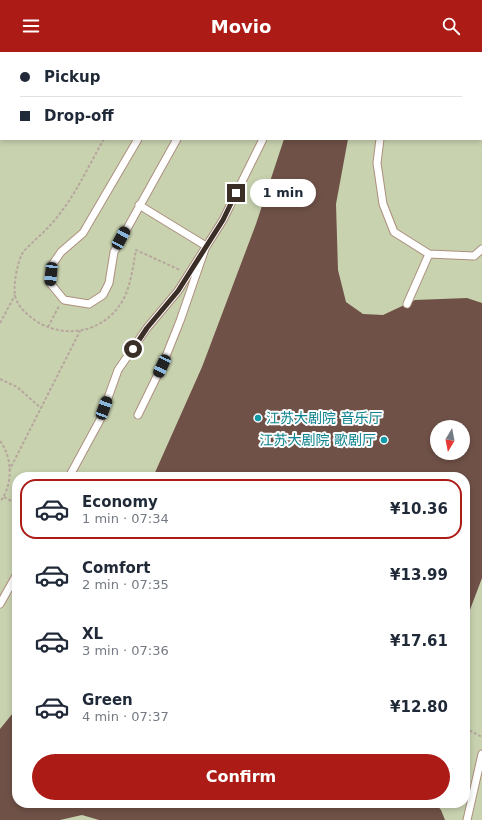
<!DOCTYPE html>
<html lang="en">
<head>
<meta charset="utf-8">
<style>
  body { margin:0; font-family:"DejaVu Sans","Noto Sans SC",sans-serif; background:#f2f2f3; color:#1f2937; height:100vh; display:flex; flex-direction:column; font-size:15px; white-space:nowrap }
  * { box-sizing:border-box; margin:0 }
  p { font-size:13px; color:#747a83 }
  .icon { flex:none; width:22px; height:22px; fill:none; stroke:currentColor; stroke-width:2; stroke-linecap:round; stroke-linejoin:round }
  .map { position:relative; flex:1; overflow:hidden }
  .details { position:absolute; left:12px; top:420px; width:458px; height:336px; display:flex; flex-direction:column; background:#fff; border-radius:16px; box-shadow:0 2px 6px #0003 }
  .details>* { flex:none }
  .banner { position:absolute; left:0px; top:0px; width:482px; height:88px; box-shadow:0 2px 6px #0003; display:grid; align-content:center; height:88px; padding:0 20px; background:#fff }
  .needle { width:26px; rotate:190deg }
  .fabs { position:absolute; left:430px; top:368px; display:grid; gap:8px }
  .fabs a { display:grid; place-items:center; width:40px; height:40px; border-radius:50%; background:#fff; box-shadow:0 2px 6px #0003; font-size:20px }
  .end { position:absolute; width:18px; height:18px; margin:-9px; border:5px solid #3a2e27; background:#fff; box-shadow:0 0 0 2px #fff }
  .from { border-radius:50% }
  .bubble { position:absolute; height:28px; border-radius:14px; background:#fff; box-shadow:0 2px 6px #0003; font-size:13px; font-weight:700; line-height:28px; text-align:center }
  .car { position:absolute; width:12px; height:24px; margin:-12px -6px; border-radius:5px; box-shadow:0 0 3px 1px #0007; background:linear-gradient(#222 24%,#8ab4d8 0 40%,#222 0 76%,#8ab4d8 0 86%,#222 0) }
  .banner b { display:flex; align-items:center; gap:14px; height:38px; font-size:15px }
  .banner b+b { border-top:1px solid #e0e1e3 }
  .banner i { width:10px; height:10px; background:#1f2937 }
  ul { padding:7px 0 0; list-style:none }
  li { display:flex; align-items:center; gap:12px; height:60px; margin:0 8px 6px; padding:0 12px; border:2px solid transparent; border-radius:16px }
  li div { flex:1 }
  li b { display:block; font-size:15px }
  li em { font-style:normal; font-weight:700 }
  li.active { border-color:#ac1b16 }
  li>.icon { width:36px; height:36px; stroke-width:1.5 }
  .action { display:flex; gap:8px; margin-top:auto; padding:8px 20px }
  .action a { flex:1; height:46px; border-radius:24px; background:#ac1b16; color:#fff; font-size:16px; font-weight:700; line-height:46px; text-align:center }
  header { display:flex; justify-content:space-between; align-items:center; height:52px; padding:0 20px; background:#ac1b16; color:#fff; font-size:18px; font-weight:700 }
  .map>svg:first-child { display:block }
</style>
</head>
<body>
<header><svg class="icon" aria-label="menu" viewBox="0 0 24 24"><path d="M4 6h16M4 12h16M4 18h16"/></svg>Movio<svg class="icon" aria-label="search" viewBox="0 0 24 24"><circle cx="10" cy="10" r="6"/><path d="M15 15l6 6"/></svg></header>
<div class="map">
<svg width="482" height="768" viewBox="0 0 482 768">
  <rect width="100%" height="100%" fill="#feeae0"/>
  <path fill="#c8d2af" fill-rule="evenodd" d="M 0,0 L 482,0 L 482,768 L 0,768 ZM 1,1 L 481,1 L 481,87 L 1,87 ZM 437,375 L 463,375 L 463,401 L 437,401 ZM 17,425 L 465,425 L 465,751 L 17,751 Z"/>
  <path fill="#6f5147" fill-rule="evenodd" d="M 284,87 L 348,87 L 336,152 L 338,218 L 346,250 L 363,262 L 383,263 L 415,248 L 467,246 L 482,251 L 482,526 L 465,571 L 465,425 L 153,425 L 202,315 L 256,172 ZM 437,375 L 463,375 L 463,401 L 437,401 Z
    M 17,656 L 17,751 L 435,751 L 441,758 L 445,768 L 99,768 L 82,763 L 60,768 L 0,768 L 0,677 Z"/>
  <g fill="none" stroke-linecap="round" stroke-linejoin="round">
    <g stroke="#ad8f7e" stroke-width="9">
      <path id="service" d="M 335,0 L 343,1
        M 354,0 L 354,1
        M 188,1 L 189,0
        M 227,1 L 227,0
        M 303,1 L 304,0
        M 382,1 L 400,0
        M 418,1 L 419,0
        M 138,87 L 83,181 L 61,200 L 52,213 L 50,231 L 64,248 L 89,252 L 103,243 L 109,231 L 114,200 L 177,87
        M 380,87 L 377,111 L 383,152 L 394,180 L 429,202 L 474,204 L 482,197
        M 407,252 L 429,202
        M 138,363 L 162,314 L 180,269 L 206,194 L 139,153
        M 69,425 L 100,368 L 118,318 L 147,276 L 178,239 L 223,168 L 263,87
        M 0,552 L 17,522
        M 467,768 L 482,702"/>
    </g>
    <path stroke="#b7a69d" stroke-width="2" stroke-dasharray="3 2" stroke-linecap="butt" d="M 104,87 C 90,111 78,138 61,160 C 53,171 44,180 34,189 C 30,193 24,198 22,202 C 17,212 12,237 16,247 C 20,257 28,263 36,269 C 66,288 105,280 123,248 C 131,233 133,214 136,198 L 180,218
      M 0,271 L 15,243
      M 48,275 L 59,254
      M 0,327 L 17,335 L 41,356
      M 0,389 C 13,406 13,433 0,450
      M 9,419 L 80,279
      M 4,445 L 17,452
      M 465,676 L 482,685"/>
    <use href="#service" stroke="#fff" stroke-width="7"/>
  </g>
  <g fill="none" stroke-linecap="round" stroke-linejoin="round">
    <path stroke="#3a2e27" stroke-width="5" d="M 133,297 L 147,276 L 178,239 L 223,168 L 236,141"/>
  </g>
  <g fill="#0f9aa8" stroke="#fcfcfc" stroke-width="1.5">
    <circle cx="258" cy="366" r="4"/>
    <circle cx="384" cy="388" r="4"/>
  </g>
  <g text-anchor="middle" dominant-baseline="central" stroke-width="4" stroke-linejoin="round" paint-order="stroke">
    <g font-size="14" fill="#0d838f" stroke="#fcfcfc" text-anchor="start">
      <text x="266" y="366">江苏大剧院 音乐厅</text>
      <text x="376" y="388" text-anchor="end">江苏大剧院 歌剧厅</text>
    </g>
  </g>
</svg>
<div class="fabs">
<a><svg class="needle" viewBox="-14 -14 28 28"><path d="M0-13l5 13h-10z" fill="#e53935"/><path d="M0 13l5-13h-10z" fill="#747a83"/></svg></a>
</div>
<i class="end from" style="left:133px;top:297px"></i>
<i class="end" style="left:236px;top:141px"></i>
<div class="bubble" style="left:250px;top:127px;width:66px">1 min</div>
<i class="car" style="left:121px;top:186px;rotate:28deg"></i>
<i class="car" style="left:51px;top:222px;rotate:186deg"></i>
<i class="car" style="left:162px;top:314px;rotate:205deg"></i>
<i class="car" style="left:104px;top:356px;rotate:20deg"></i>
<div class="banner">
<b><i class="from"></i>Pickup</b>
<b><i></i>Drop-off</b>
</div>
<section class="details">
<ul>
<li class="active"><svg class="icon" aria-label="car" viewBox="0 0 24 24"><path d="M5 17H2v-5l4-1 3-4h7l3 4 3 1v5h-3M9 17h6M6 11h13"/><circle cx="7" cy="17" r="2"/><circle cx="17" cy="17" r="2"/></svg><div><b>Economy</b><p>1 min · 07:34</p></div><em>¥10.36</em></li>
<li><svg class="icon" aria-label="car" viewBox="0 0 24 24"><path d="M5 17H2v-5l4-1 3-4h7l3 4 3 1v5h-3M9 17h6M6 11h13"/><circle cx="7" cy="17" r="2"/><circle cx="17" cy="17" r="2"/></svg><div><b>Comfort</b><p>2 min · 07:35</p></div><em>¥13.99</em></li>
<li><svg class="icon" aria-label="car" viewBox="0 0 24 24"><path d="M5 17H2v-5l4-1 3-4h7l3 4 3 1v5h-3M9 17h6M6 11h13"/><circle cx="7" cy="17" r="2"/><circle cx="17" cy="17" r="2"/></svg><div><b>XL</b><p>3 min · 07:36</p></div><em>¥17.61</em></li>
<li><svg class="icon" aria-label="car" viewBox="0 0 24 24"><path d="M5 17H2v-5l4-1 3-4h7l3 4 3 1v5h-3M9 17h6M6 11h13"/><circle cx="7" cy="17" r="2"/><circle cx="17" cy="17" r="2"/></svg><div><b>Green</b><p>4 min · 07:37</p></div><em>¥12.80</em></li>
</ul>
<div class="action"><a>Confirm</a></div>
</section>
</div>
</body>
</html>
